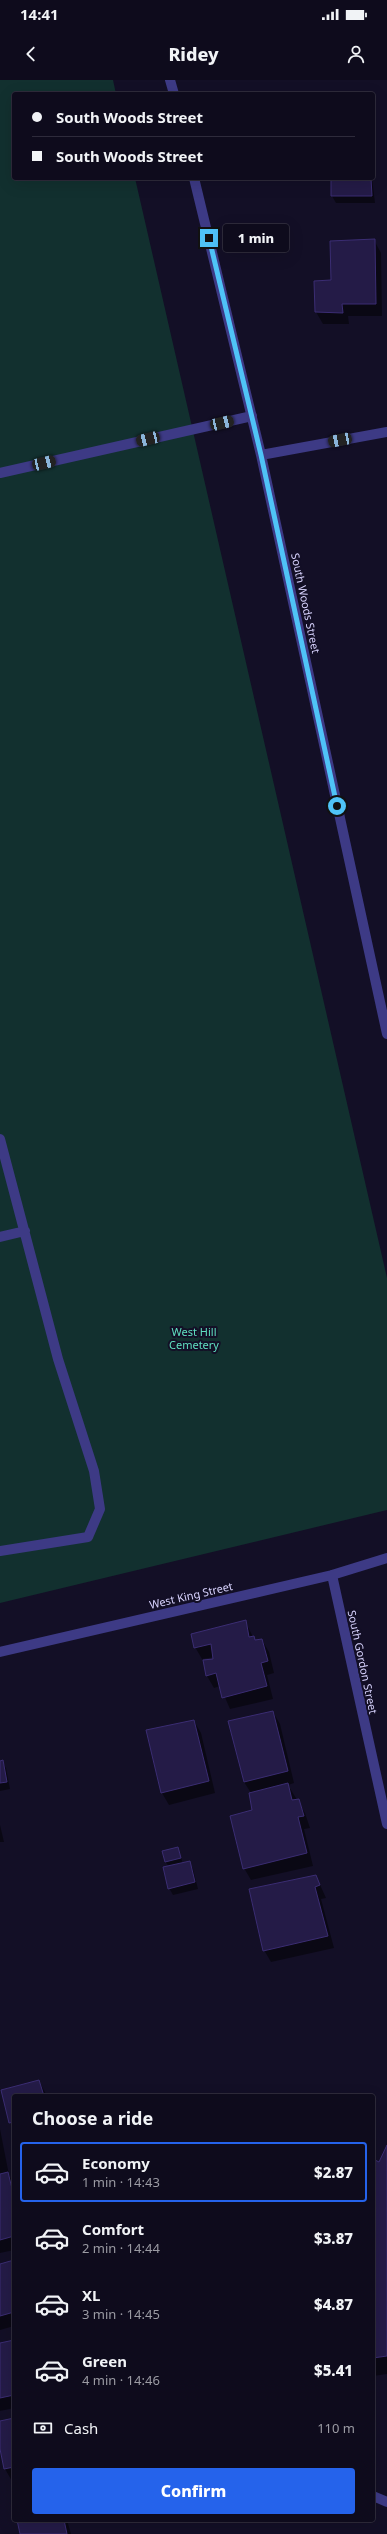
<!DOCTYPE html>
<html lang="en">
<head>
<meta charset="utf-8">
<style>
  body { margin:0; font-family:"Noto Sans",sans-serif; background:#171425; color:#f1f3f6; height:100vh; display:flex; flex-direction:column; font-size:15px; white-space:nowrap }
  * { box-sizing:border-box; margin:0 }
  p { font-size:13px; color:#9b9ba3 }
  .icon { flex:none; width:22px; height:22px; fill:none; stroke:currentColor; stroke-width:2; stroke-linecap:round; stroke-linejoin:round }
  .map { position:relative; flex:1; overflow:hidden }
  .details { position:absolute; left:12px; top:2014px; width:363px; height:428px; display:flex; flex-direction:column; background:#0e0b1c; border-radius:4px; box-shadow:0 4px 16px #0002,0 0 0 1px #2e2b3b }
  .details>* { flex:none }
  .hud { position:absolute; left:12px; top:12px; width:363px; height:88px; border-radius:4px; box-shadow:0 4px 16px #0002,0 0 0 1px #2e2b3b; display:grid; align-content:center; height:88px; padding:0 20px; background:#0e0b1c }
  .end { position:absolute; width:18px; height:18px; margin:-9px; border:5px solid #4fc3f7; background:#111; box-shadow:0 0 0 2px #111 }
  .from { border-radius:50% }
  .bubble { position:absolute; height:28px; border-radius:4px; background:#0e0b1c; box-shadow:0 4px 16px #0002,0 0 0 1px #2e2b3b; font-size:13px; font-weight:800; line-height:28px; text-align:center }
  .car { position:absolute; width:12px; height:24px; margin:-12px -6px; border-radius:5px; box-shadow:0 0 3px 1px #0007; background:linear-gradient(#222 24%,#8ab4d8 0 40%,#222 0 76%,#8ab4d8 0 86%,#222 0) }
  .hud b { display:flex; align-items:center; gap:14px; height:38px; font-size:15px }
  .hud b+b { border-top:1px solid #2e2b3b }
  .hud i { width:10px; height:10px; background:#f1f3f6 }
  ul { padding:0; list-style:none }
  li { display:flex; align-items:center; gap:12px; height:60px; margin:0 8px 6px; padding:0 12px; border:2px solid transparent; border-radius:4px }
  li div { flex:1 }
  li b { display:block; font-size:15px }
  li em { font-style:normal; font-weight:800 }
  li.on { border-color:#2563eb }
  li>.icon { width:36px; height:36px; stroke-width:1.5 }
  h2 { padding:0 20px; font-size:18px; line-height:48px }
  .pay { display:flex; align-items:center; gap:10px; height:44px; padding:0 20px; font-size:15px }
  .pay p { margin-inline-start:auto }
  .primary-button { display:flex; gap:8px; margin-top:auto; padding:8px 20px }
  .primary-button a { flex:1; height:46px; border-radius:4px; background:#2563eb; color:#fff; font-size:16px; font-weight:800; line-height:46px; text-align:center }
  .status { display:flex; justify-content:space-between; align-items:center; height:28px; padding:0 20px; background:#0e0b1c; direction:ltr }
  .status svg { height:11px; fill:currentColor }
  header { display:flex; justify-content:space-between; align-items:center; height:52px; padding:0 20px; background:#0e0b1c; font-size:18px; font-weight:800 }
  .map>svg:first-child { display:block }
</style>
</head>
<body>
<div class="status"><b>14:41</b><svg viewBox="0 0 49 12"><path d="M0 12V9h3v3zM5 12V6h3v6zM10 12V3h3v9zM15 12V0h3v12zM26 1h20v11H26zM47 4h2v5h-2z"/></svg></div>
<header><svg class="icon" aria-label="back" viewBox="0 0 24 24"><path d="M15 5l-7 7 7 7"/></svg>Ridey<svg class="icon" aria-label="person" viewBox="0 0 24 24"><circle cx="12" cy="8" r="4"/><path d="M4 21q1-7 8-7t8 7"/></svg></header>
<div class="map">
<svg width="387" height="2454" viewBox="0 0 387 2454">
  <rect width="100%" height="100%" fill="#130f26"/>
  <path fill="#12302f" d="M 0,0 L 113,0 L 116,14 L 14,14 L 14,98 L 135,98 L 387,1198 L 387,1430 L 0,1523 Z"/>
  <path fill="#0007" d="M 332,98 L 372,98 L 375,123 L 336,123 L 332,116 Z
    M 374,160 L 381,173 L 382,236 L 348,236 L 349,244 L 323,244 L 316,232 L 332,201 Z
    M 245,1541 L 255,1561 L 262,1560 L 269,1572 L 274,1593 L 267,1595 L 273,1619 L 230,1629 L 220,1606 L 214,1608 L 207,1596 L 204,1581 L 215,1580 L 214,1577 L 202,1579 L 195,1567 Z
    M 273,1632 L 280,1644 L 294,1703 L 288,1705 L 305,1733 L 310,1748 L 304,1749 L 313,1786 L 251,1800 L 244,1788 L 253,1731 L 251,1713 L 244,1702 Z
    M 194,1641 L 201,1653 L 215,1713 L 169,1725 L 162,1713 L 147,1651 Z
    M 2,1681 L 6,1688 L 10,1709 L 0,1711 L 0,1682 Z
    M 0,1745 L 4,1762 L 0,1762 Z
    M 178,1768 L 183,1784 L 189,1782 L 193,1789 L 198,1809 L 173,1815 L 169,1808 L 169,1787 L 165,1781 Z
    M 316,1796 L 326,1818 L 321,1819 L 334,1868 L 271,1882 L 264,1870 Z
    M 39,2001 L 47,2016 L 14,2016 L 14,2049 L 2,2011 Z
    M 0,2049 L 9,2095 L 14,2105 L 14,2170 L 0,2173 Z
    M 387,2067 L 387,2294 L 373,2296 L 373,2072 L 375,2080 L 380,2083 Z
    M 14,2181 L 14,2246 L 0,2250 L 0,2185 Z
    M 14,2261 L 14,2328 L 0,2331 L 0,2264 Z
    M 14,2339 L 14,2401 L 12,2401 L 5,2389 L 0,2363 L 0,2342 Z
    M 18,2440 L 67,2440 L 71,2454 L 21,2454 Z"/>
  <path fill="#241b47" stroke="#3b2d73" d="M 331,98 L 371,98 L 372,116 L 331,116 Z
    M 375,159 L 376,224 L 342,224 L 343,233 L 315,232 L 314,201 L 331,200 L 330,161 Z
    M 246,1540 L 249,1557 L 254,1556 L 255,1560 L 262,1559 L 268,1581 L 261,1583 L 267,1606 L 222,1618 L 216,1593 L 206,1596 L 203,1580 L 213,1579 L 211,1564 L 194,1568 L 191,1554 Z
    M 273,1631 L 288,1691 L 244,1702 L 228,1641 Z
    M 194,1640 L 209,1701 L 161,1713 L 146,1650 Z
    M 3,1680 L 7,1702 L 0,1703 L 0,1681 Z
    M 288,1703 L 292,1720 L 299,1719 L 304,1736 L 298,1737 L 307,1773 L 243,1789 L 230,1736 L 252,1730 L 249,1713 Z
    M 178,1767 L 181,1778 L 165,1782 L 162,1771 Z
    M 190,1781 L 195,1802 L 168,1809 L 163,1787 Z
    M 316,1795 L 320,1805 L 315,1807 L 328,1856 L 263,1871 L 249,1809 Z
    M 39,2000 L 44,2016 L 14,2016 L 14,2042 L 9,2043 L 1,2010 Z
    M 387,2065 L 387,2276 L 373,2278 L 373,2079 L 379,2082 Z
    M 8,2092 L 14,2117 L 14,2156 L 0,2160 L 0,2094 Z
    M 14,2180 L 14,2232 L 0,2236 L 0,2184 Z
    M 14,2260 L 14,2315 L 0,2318 L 0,2263 Z
    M 14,2338 L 14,2387 L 4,2389 L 0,2369 L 0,2341 Z
    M 17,2440 L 64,2440 L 67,2454 L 20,2454 Z"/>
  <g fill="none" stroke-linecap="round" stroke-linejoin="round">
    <path stroke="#3d3a85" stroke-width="10" d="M 0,393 L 252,336
      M 0,1059 L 58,1279 L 94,1391 L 100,1429 L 88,1457 L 0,1471
      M 0,1157 L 25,1151
      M 373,2416 L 387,2422"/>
    <path stroke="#3d3a85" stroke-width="10" d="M 170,0 L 174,14
      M 194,98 L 261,375 L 387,954
      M 261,375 L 387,352
      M 332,1495 L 387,1744
      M 0,1572 L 332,1495 L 387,1478"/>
  </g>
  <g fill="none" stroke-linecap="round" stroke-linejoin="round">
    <path stroke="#4fc3f7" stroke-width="5" d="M 209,158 L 261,375 L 337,726"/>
  </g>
  <g text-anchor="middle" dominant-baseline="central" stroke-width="4" stroke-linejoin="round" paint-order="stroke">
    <g font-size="11" fill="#d9d4ff" stroke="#130f26">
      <text transform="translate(306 523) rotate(78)">South Woods Street</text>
      <text transform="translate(191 1515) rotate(-13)">West King Street</text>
      <text transform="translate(363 1582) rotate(78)">South Gordon Street</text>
    </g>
    <g font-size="11" fill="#5fe0c0" stroke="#130f26">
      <text x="194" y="1251">West Hill<tspan x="194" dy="13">Cemetery</tspan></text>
    </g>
  </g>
</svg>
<i class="end from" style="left:337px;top:726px"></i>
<i class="end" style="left:209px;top:158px"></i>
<div class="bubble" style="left:223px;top:144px;width:66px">1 min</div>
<i class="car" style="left:222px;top:343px;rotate:77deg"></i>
<i class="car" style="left:148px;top:359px;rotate:257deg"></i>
<i class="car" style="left:340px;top:360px;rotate:259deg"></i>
<i class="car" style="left:44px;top:383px;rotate:77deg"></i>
<div class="hud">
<b><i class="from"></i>South Woods Street</b>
<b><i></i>South Woods Street</b>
</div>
<section class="details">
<h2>Choose a ride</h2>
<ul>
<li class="on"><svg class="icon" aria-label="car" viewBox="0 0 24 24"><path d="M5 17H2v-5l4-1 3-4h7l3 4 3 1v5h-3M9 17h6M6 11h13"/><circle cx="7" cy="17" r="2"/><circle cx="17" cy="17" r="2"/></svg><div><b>Economy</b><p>1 min · 14:43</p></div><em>$2.87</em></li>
<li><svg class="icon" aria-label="car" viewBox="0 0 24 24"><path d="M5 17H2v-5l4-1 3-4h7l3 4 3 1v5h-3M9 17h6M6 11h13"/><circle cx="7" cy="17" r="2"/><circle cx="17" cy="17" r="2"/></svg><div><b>Comfort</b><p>2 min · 14:44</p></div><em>$3.87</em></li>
<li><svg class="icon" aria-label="car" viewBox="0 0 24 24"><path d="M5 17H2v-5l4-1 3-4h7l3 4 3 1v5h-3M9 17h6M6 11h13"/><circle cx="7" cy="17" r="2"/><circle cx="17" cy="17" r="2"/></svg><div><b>XL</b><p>3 min · 14:45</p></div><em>$4.87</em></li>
<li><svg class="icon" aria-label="car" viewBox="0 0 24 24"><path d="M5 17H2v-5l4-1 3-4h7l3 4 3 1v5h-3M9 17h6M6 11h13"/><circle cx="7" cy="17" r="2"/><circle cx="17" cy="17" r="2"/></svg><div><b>Green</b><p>4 min · 14:46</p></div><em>$5.41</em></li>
</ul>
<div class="pay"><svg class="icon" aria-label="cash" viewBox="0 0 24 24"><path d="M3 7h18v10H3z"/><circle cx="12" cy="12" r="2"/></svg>Cash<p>110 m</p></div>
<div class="primary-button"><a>Confirm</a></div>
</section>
</div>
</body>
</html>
